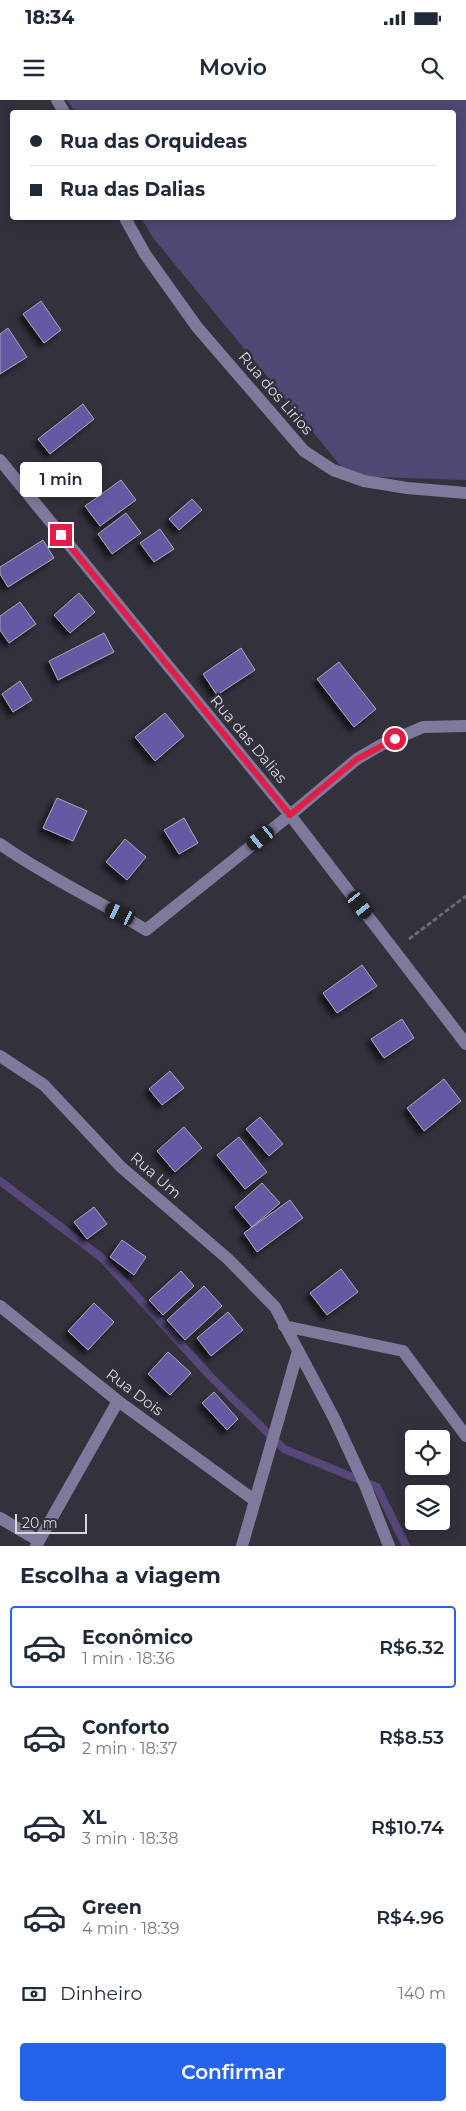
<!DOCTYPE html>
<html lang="pt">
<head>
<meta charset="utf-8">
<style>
  body { margin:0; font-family:Montserrat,sans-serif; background:#f2f2f3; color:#1f2937; height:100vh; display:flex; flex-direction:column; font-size:19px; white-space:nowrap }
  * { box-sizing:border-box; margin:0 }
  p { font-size:16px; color:#747a83 }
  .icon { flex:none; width:28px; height:28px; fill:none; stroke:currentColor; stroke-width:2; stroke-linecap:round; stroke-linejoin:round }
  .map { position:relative; height:1446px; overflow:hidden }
  .side { display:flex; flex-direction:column; background:#fff; flex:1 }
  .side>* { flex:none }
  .guide { position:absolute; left:10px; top:10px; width:446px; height:110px; border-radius:5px; box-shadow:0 2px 12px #0003; display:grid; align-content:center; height:110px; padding:0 20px; background:#fff }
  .controls { position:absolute; left:405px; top:1330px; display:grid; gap:10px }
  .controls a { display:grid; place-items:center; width:45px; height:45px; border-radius:5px; background:#fff; box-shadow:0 2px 12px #0003; font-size:25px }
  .scale { position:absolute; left:15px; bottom:12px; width:72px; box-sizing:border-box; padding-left:5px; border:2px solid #d5d5db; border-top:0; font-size:14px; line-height:18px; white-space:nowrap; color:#d5d5db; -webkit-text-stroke:4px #32313c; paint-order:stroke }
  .end { position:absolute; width:22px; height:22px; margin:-11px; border:6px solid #e11d48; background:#fff; box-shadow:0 0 0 2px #fff }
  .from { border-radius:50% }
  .bubble { position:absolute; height:35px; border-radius:5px; background:#fff; box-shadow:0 2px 12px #0003; font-size:16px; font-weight:600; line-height:35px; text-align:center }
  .car { position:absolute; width:15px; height:30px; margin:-15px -8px; border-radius:6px; box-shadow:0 0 4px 1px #0007; background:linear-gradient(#222 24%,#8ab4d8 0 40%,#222 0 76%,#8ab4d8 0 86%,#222 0) }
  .guide b { display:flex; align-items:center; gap:18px; height:48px; font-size:19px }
  .guide b+b { border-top:1px solid #e0e1e3 }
  .guide i { width:12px; height:12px; background:#1f2937 }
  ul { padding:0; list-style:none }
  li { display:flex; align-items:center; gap:15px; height:82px; margin:0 10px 8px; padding:0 10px; border:2px solid transparent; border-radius:5px }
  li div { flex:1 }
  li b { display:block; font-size:19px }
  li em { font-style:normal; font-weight:600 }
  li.current { border-color:#2563eb }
  li>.icon { width:45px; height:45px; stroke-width:1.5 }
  h2 { padding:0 20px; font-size:22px; line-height:60px }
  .pay { display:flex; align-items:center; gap:12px; height:55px; padding:0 20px; font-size:19px }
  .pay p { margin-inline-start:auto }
  .button { display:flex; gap:10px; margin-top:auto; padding:10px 20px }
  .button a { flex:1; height:58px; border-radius:5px; background:#2563eb; color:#fff; font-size:20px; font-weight:600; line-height:58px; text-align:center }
  .status { display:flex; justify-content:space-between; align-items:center; height:35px; padding:0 25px; background:#fff; direction:ltr }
  .status svg { height:14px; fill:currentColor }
  header { display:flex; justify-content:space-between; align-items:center; height:65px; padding:0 20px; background:#fff; font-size:22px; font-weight:600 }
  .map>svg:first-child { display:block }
</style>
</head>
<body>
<div class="status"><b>18:34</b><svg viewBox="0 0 49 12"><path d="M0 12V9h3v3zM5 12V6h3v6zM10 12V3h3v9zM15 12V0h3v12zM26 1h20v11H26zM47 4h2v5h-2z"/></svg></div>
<header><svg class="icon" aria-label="menu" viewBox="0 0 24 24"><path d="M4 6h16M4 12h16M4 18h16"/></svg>Movio<svg class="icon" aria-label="search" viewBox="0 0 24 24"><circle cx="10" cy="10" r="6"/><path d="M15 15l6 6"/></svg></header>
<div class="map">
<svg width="466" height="1446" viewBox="0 0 466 1446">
  <defs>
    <filter id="shadow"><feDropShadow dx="-4.5" dy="4.5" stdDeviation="2.5" flood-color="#0009"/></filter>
  </defs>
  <rect width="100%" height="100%" fill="#32313c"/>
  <path fill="#4f4874" d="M 67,0 L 466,0 L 466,380 L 349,376 L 154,139 L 141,118 L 454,118 L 454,12 L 75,12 Z"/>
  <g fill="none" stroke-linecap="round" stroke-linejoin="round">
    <path stroke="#574678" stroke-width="8" d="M 0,1081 L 102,1158 L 211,1277 L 284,1349 L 377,1387 L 406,1446"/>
  </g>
  <path fill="#6659a2" stroke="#a9a7b4" filter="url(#shadow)" d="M 41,201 L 61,230 L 44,243 L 23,214 Z
    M 8,228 L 27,257 L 0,274 L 0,234 Z
    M 83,304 L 94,319 L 50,354 L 38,339 Z
    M 121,380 L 136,400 L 100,426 L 85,406 Z
    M 192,399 L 202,410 L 179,430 L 169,419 Z
    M 126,413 L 141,433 L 112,454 L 98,434 Z
    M 160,429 L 174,449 L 154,462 L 140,443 Z
    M 43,440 L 54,458 L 8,487 L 0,474 L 0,467 Z
    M 79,493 L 95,512 L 70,533 L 54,515 Z
    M 20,502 L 36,524 L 9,543 L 0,530 L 0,516 Z
    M 104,533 L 114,552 L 58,580 L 49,561 Z
    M 241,548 L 255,570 L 217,595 L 203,574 Z
    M 339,562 L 376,609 L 354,627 L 317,579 Z
    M 20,581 L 32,600 L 13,612 L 2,594 Z
    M 165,613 L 184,636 L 155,661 L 135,637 Z
    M 57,698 L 87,711 L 73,741 L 43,728 Z
    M 184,718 L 198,743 L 179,754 L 164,730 Z
    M 125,739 L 146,757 L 127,780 L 106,762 Z
    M 362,865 L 377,886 L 337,913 L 323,893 Z
    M 402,919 L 414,938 L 384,958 L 371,939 Z
    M 170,971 L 184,988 L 162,1005 L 149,989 Z
    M 444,979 L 461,1001 L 424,1031 L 407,1008 Z
    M 260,1017 L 283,1044 L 269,1056 L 246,1029 Z
    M 184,1027 L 202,1048 L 175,1072 L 157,1051 Z
    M 239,1037 L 267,1072 L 245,1089 L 217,1055 Z
    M 262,1083 L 280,1103 L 252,1127 L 235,1107 Z
    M 290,1100 L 303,1118 L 257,1152 L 244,1133 Z
    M 94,1107 L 107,1124 L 87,1139 L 74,1122 Z
    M 122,1140 L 146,1157 L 134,1175 L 110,1157 Z
    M 341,1169 L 358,1192 L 327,1215 L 310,1193 Z
    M 181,1171 L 194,1186 L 163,1215 L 149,1200 Z
    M 204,1186 L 222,1206 L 185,1240 L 167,1220 Z
    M 94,1203 L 114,1222 L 88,1250 L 68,1231 Z
    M 228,1212 L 243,1230 L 211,1256 L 197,1238 Z
    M 168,1252 L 191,1273 L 170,1295 L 148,1274 Z
    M 214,1292 L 238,1319 L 227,1330 L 202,1303 Z"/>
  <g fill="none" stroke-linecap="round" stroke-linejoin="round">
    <path stroke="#6a6a73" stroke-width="3" stroke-dasharray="5 2.5" stroke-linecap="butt" d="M 409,839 L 466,796"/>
    <path stroke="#7e7a9b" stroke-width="12" d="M 57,0 L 64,12
      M 125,118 L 145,154 L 197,227 L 304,351 L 333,370 L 364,381 L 407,388 L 466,393
      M 0,360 L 290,715 L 466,944
      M 0,744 C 46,777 98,800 146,830 L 290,715 L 357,659 L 381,645 L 423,627 L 466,626
      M 0,956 L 44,985 L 121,1067 L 228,1159 L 275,1207 L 334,1318 L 365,1385 L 389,1446
      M 0,1206 L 118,1301 L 254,1400
      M 284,1226 L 403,1251 L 466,1336
      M 0,1418 L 39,1441
      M 36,1446 L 118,1301
      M 242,1446 L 298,1251"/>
  </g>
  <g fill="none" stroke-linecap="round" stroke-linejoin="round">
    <path stroke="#e11d48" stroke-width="6" d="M 61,435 L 290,715 L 357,659 L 395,639"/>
  </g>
  <g text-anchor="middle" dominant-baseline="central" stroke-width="5" stroke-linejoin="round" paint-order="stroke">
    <g font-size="15" fill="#d5d5db" stroke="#32313c">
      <text transform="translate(276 293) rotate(49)">Rua dos Lirios</text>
      <text transform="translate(249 639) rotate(50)">Rua das Dalias</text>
      <text transform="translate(156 1075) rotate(41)">Rua Um</text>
      <text transform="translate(135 1292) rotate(37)">Rua Dois</text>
    </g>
  </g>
</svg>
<div class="controls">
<a><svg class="icon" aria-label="locate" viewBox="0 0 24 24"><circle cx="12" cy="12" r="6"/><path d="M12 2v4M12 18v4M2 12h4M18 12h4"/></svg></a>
<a><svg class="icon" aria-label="layers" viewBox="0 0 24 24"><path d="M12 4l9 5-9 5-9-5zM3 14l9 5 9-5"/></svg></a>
</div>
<div class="scale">20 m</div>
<i class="end from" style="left:395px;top:639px"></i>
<i class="end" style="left:61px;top:435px"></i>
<div class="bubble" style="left:20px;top:362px;width:82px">1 min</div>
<i class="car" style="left:261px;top:738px;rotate:231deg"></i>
<i class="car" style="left:360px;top:805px;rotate:143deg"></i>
<i class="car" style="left:120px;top:814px;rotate:296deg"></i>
<div class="guide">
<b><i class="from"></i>Rua das Orquideas</b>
<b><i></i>Rua das Dalias</b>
</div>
</div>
<section class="side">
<h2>Escolha a viagem</h2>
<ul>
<li class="current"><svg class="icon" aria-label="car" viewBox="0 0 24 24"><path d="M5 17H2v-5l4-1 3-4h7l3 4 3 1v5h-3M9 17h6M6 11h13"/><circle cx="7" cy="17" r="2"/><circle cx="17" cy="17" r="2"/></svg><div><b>Econômico</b><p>1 min · 18:36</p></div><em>R$6.32</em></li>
<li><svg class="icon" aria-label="car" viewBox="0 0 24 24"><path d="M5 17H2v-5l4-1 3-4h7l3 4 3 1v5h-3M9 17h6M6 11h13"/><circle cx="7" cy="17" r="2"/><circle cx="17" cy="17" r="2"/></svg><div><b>Conforto</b><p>2 min · 18:37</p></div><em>R$8.53</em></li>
<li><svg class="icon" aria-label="car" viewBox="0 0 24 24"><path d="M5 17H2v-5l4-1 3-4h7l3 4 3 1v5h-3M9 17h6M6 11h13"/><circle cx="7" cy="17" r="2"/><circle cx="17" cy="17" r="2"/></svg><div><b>XL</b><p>3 min · 18:38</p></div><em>R$10.74</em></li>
<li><svg class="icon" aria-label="car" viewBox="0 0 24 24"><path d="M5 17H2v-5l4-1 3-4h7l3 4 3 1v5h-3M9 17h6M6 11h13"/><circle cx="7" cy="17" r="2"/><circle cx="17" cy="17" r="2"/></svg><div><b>Green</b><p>4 min · 18:39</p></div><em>R$4.96</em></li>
</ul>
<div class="pay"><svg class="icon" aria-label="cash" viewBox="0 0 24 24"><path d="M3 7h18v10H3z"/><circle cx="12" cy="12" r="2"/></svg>Dinheiro<p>140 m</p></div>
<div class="button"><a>Confirmar</a></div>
</section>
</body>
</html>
